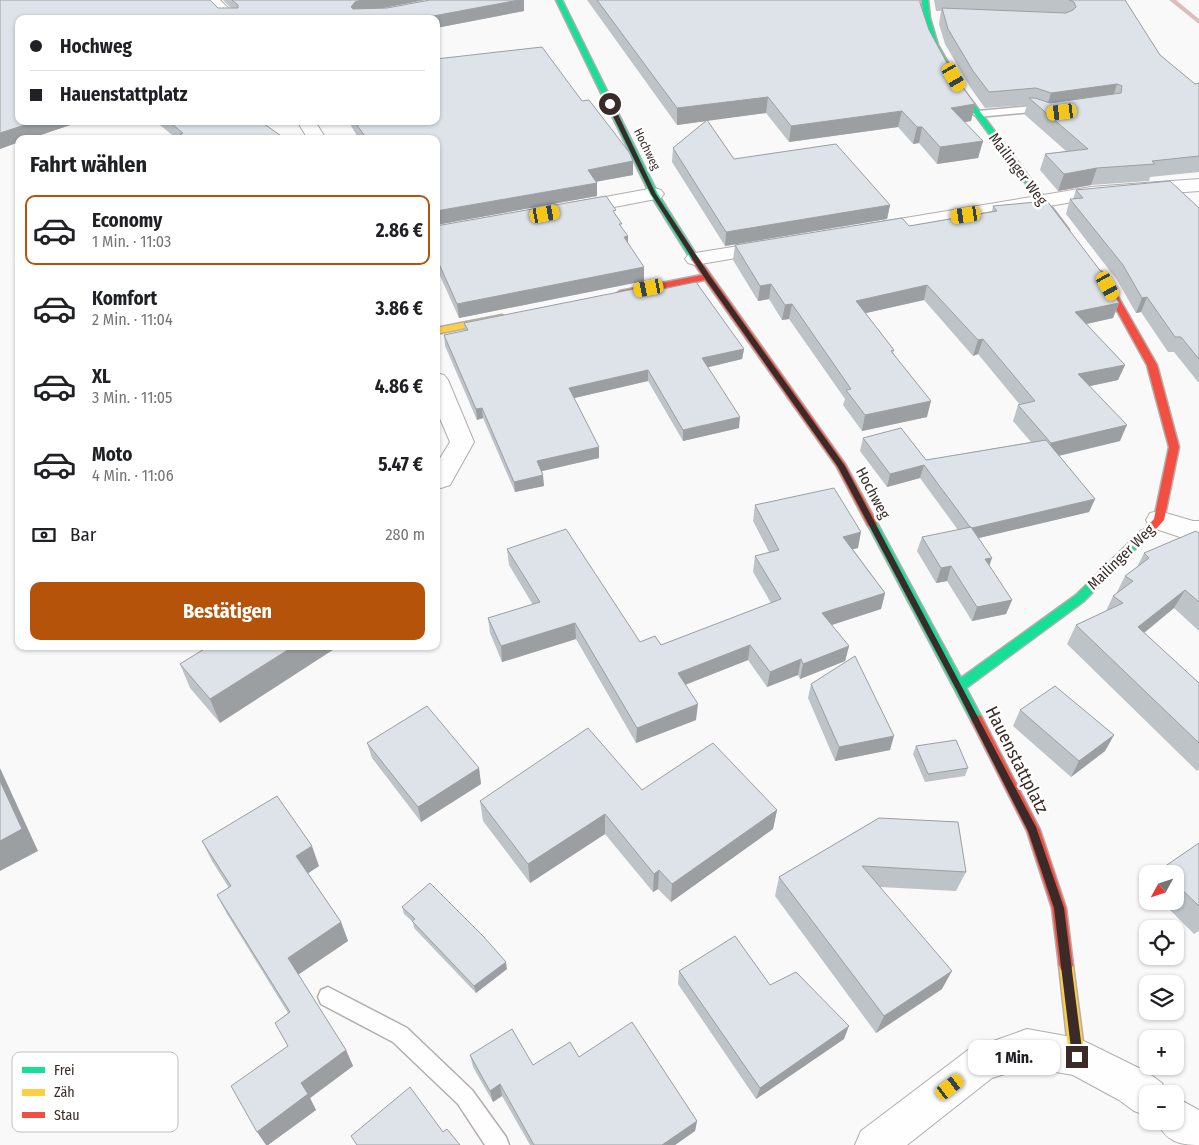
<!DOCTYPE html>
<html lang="de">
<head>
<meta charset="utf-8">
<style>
  body { margin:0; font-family:"Fira Sans Condensed",sans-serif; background:#f2f2f2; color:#202124; height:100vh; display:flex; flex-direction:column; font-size:19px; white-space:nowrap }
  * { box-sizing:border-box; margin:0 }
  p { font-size:16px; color:#757577 }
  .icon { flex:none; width:28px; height:28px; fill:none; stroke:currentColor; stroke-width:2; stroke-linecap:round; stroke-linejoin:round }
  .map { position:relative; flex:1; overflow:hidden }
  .panel { position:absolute; left:15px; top:135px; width:425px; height:515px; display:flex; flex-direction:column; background:#fff; border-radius:10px; box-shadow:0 1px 4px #0004 }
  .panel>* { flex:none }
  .top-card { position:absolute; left:15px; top:15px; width:425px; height:110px; border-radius:10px; box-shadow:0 1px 4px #0004; display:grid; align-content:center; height:110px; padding:0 15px; background:#fff }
  .needle { width:32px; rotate:230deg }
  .tools { position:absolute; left:1139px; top:865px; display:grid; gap:10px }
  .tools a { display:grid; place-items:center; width:45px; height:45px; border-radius:10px; background:#fff; box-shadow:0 1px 4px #0004; font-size:25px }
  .end { position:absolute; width:22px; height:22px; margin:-11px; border:6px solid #3a2b28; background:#fff; box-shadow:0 0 0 2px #fff }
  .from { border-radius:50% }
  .bubble { position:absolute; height:35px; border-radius:10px; background:#fff; box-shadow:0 1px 4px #0004; font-size:16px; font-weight:700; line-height:35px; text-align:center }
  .car { position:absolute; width:15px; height:30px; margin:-15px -8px; border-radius:6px; box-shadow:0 0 4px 1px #0007; background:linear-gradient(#f5c518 24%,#345 0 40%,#f5c518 0 76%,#345 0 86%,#f5c518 0) }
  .top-card b { display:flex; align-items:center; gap:18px; height:48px; font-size:19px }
  .top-card b+b { border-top:1px solid #e0e0e0 }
  .top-card i { width:12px; height:12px; background:#202124 }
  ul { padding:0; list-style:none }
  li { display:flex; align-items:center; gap:15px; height:70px; margin:0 10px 8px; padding:0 5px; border:2px solid transparent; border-radius:10px }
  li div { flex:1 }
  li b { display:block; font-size:19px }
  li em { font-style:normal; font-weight:700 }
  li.selected { border-color:#b45309 }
  li>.icon { width:45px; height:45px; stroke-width:1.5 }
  h2 { padding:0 15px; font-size:22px; line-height:60px }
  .pay { display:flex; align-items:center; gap:12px; height:55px; padding:0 15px; font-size:19px }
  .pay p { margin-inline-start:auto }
  .action { display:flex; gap:10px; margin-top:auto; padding:10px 15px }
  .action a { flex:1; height:58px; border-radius:10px; background:#b45309; color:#fff; font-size:20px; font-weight:700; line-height:58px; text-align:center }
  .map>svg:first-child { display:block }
</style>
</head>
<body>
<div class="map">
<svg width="1199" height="1145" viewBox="0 0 1199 1145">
  <rect width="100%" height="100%" fill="#f9f9f9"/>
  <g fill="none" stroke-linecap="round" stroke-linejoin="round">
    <path fill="#dcbeb9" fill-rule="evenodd" d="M 1169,0 L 1176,0 L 1199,19 L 1199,24 Z"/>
    <g stroke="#b3adab" stroke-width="3">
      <path id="lane" d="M 1032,106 L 1051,113 L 1046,116 L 1032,112 L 978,117 L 973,114 L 978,111 Z
        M 328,987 L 407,1028 L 472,1090 L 506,1137 L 509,1145 L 485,1145 L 458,1104 L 393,1042 L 321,1004 L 318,997 L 321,990 Z"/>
    </g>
    <g stroke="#b3adab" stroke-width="2">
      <path id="street" d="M 203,0 L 220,0 L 239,19 L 222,19 Z
        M 297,121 L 315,121 L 326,139 L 308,139 Z
        M 1199,179 L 1199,191 L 1091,199 L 869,236 L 862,234 L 859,230 L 862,226 L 869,224 L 1091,187 Z
        M 654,188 L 661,190 L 664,194 L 661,198 L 573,215 L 566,213 L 563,209 L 566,205 L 573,203 Z
        M 770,241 L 777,243 L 780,247 L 777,251 L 695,265 L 688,263 L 685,259 L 688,255 L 695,253 Z
        M 436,373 L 444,375 L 448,380 L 474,442 L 450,485 L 441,488 L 436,486 L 436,465 L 450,442 L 436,409 Z
        M 1159,511 L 1193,521 L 1199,521 L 1199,541 L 1192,541 L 1150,527 L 1146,520 L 1150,513 Z
        M 1027,1029 L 1077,1038 L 1090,1044 L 1147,1072 L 1162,1083 L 1166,1094 L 1148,1094 L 1148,1116 L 1134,1111 L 1119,1100 L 1073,1075 L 1027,1067 L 992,1078 L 907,1145 L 855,1145 L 861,1131 L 968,1050 Z
        M 1175,1097 L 1199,1110 L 1199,1145 C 1179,1145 1165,1141 1157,1121 L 1175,1121 Z"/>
    </g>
    <g stroke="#b3adab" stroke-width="3">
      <path id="fast" d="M 556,0 L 562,0 L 658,194 L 699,259 L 698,261 L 692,261 L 650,194 Z
        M 922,0 L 928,0 L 930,18 L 938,45 L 963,89 L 1069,230 L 1069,234 L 1063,234 L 956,89 L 932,45 L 924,18 Z
        M 872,519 L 877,523 L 961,678 L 1076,595 L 1141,531 L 1145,530 L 1150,534 L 1084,601 L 966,688 L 983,720 L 981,724 L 977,725 L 973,724 L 867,523 Z"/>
    </g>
    <g stroke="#b3adab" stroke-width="3">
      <path id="slow" d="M 502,315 L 507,318 L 505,320 L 436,334 L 436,328 Z
        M 1066,958 L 1071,960 L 1073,965 L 1085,1057 L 1082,1062 L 1077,1065 L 1072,1062 L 1069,1057 L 1059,965 L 1061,960 Z"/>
    </g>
    <g stroke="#b3adab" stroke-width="3">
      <path id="jam" d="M 695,256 L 698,257 L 845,464 L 877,523 L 876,526 L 868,526 L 837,467 L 705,280 L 620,297 L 616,294 L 620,291 L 702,275 L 691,259 Z
        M 1099,271 L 1102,272 L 1112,286 L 1157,365 L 1179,447 L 1164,520 L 1149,537 L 1145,538 L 1140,534 L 1154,519 L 1169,447 L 1147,365 L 1104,287 L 1095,274 Z
        M 977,715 L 981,716 L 1040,830 L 1066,908 L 1073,965 L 1071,970 L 1066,972 L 1061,970 L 1059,965 L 1052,908 L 1027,831 L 971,720 L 973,716 Z"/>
    </g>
    <use href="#lane" fill="#fefefe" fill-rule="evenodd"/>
    <use href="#street" fill="#fefefe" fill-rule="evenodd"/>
    <use href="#fast" fill="#16e098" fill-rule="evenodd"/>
    <use href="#slow" fill="#ffcf43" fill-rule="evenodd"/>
    <use href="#jam" fill="#f24e42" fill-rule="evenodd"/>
  </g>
  <path fill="#bec3c8" d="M 0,0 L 210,0 L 218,8 L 231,8 L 223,0 L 425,0 L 382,8 L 387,8 L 430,0 L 524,0 L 524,11 L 436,28 L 436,19 L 19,19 L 19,121 L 82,121 L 29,139 L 19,139 L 19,142 L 0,149 Z
    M 587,0 L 920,0 L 920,3 L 929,30 L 953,74 L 975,104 L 971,121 L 964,122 L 983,141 L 978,158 L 937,164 L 919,143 L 913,144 L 898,127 L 789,142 L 766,113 L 707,120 L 734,159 L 890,205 L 887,219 L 725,246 L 672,162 L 673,148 L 706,121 L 677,125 Z
    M 934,0 L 1125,0 L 1160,55 L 1195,84 L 1199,83 L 1199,172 L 1150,177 L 1149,181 L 1091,185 L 1058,191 L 1040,170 L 1045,154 L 1066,151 L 1024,114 L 1027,105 L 985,108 L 970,87 L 945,44 L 939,24 L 941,11 L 936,11 Z
    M 582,101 L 633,161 L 633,175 L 596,182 L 597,183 L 597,196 L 436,225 L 436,139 L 359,139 L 348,121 L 436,121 Z
    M 155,121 L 269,121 L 263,123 L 284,138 L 284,139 L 177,139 Z
    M 1076,190 L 1199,208 L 1199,382 L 1198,382 L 1174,352 L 1168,352 L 1141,312 L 1136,313 L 1117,280 L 1066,214 L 1070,199 L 1073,199 Z
    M 993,206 L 1119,303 L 1113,318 L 1086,324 L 1125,365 L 1118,380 L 1090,386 L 1120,441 L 1059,456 L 1095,499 L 1089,512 L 979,538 L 989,566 L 1012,600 L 1006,614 L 972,621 L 947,581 L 936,583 L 917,551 L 922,537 L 958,530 L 920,478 L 887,487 L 860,451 L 863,438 L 926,460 L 1031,442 L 1013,421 L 1018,405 L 1020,405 L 978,354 L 973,356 L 924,300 L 865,313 L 894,350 L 893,353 L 927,417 L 862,431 L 843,405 L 845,399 L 789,319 L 782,320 L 769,299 L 758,301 L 733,260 L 735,245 L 909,226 L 992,211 Z
    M 616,215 L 644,281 L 459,318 L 436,267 L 436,226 Z
    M 658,290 L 744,349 L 742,359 L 708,367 L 739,428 L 683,441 L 648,381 L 574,398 L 599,458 L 542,471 L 544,486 L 515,492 L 483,418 L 477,420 L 445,346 L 444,335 L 465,331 L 464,323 Z
    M 755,505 L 858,548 L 853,549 L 885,593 L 881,609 L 832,625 L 849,646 L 845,661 L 800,679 L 798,675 L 767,687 L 748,660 L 685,685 L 696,720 L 636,743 L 576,639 L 502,662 L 490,633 L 488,618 L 533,605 L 509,565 L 507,549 L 640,642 L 661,645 L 771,603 L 753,572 L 755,556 L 769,552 L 753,521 Z
    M 1199,533 L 1199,631 L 1174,608 L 1144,633 L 1199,683 L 1199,769 L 1197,771 L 1067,644 L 1076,625 L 1106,611 L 1113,596 L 1116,594 L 1125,576 L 1137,567 L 1144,553 Z
    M 209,646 L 220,723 L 190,688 L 180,664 Z
    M 811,684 L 890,750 L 835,761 L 808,698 Z
    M 1020,710 L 1114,735 L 1105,751 L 1071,777 L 1013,726 Z
    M 367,743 L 479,768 L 481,784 L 421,822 L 372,758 Z
    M 916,746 L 968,768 L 965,776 L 925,782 L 913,754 Z
    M 642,790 L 777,810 L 773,829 L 671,902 L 658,889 L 653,892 L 605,834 L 530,883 L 483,821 L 480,801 Z
    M 879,818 L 966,872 L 956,891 L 880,887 L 942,989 L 876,1033 L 775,896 L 779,877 Z
    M 202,841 L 319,866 L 308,873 L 341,922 L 348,941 L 298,975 L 346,1050 L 353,1066 L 310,1098 L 316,1110 L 268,1145 L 266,1145 L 288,1046 L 275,1023 L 288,1013 L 227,914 L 217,895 L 229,888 L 212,861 Z
    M 1199,843 L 1199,931 L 1194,934 L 1161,901 L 1175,901 L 1175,874 L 1158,874 L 1161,869 Z
    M 402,907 L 507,969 L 476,993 L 414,928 L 413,922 L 404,914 Z
    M 679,971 L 770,985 L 844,1039 L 756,1099 L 678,984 Z
    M 470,1055 L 533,1065 L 579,1057 L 697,1121 L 695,1131 L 675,1145 L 530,1145 L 502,1096 L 493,1102 L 473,1067 Z"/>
  <path fill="#9b9fa2" d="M 361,0 L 425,0 L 363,12 L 356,14 L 351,7 L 355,2 Z
    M 519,0 L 524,0 L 524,11 L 436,28 L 436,19 L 417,19 Z
    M 271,16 L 272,19 L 258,19 Z
    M 1117,84 L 1112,100 L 1046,109 L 1051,93 Z
    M 768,97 L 766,113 L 677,125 L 677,108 Z
    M 975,104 L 971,121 L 947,125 L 951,108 Z
    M 902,111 L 898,127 L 789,142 L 791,126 Z
    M 37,121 L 82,121 L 29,139 L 19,139 L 19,142 L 0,149 L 0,133 Z
    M 251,121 L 269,121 L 253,127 Z
    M 917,127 L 922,127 L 919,143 L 913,144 Z
    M 983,141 L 978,158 L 937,164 L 940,147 Z
    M 633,161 L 633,175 L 588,183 L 588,170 Z
    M 1097,168 L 1091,185 L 1058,191 L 1064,174 Z
    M 597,183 L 597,196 L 436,225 L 436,211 Z
    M 890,205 L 887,219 L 725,246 L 726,232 Z
    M 628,236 L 628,250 L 624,237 Z
    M 644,267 L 644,281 L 459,318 L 457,304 Z
    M 771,284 L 769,299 L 758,301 L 760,286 Z
    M 927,285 L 924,300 L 853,316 L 856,301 Z
    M 1147,297 L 1141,312 L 1136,313 L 1142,298 Z
    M 1119,303 L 1113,318 L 1069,328 L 1075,312 Z
    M 792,304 L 789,319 L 782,320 L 785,305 Z
    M 983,339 L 978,354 L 973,356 L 978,340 Z
    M 744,349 L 742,359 L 701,369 L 702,358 Z
    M 1125,365 L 1118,380 L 1072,390 L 1078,374 Z
    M 648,370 L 648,381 L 570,399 L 569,388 Z
    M 931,401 L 927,417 L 862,431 L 865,415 Z
    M 482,408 L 483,418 L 477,420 L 476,409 Z
    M 740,417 L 739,428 L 683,441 L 683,430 Z
    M 1127,425 L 1120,441 L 1045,459 L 1051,443 Z
    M 599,447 L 599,458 L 538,472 L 537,461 Z
    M 924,465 L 920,478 L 887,487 L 890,474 Z
    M 543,475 L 544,486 L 515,492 L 514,482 Z
    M 1095,499 L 1089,512 L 966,541 L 971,528 Z
    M 861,532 L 858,548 L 839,552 L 843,537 Z
    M 992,558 L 987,572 L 985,559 Z
    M 951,566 L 947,581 L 936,583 L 941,568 Z
    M 1185,590 L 1174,608 L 1128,646 L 1138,627 Z
    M 885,593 L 881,609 L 819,629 L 822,613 Z
    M 1012,600 L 1006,614 L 972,621 L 977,607 Z
    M 575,623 L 576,639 L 502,662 L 501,646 Z
    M 750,645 L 748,660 L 677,688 L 678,673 Z
    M 294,646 L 339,646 L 220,723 L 210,699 Z
    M 849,646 L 845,661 L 800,679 L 803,664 Z
    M 801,659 L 798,675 L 767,687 L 770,672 Z
    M 698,704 L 696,720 L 636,743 L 637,728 Z
    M 1114,735 L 1105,751 L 1071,777 L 1079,761 Z
    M 894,736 L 890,750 L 835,761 L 839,747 Z
    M 0,768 L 38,851 L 0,871 Z
    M 479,768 L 481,784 L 421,822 L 418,807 Z
    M 777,810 L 773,829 L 671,902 L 672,884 Z
    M 605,814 L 605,834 L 530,883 L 528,864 Z
    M 312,846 L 319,866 L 304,876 L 296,856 Z
    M 659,870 L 658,889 L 653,892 L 654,874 Z
    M 341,922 L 348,941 L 296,976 L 288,958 Z
    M 506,962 L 507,969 L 476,993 L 474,986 Z
    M 952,971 L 942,989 L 876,1033 L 884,1016 Z
    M 849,1026 L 844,1039 L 756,1099 L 760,1088 Z
    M 346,1050 L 353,1066 L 310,1098 L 316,1110 L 268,1145 L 266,1145 L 257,1132 L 301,1083 Z
    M 500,1084 L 502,1096 L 493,1102 L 490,1091 Z
    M 697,1121 L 695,1131 L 675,1145 L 662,1145 Z"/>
  <path fill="#dde3e8" stroke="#9b9fa2" d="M 0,0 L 210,0 L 218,8 L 238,8 L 238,5 L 232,0 L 361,0 L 355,2 L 351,7 L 353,9 L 387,8 L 430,0 L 519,0 L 417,19 L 273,19 L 271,16 L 258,19 L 19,19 L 19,121 L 37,121 L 0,133 Z
    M 597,0 L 920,0 L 920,3 L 929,30 L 953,74 L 975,104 L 951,108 L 983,141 L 940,147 L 922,127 L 917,127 L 902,111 L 791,126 L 768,97 L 677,108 Z
    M 1069,0 L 1125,0 L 1160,55 L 1195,84 L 1199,83 L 1199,156 L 1152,161 L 1155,164 L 1097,168 L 1064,174 L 1045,154 L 1088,149 L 1029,98 L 1035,98 L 1050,103 L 1121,93 L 1122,86 L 1117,84 L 1051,93 L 1036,88 L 989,92 L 973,71 L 948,29 L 942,8 L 1066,13 L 1073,10 L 1076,7 L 1074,2 Z
    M 542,47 L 582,101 L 589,100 L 629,152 L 633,161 L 588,170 L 597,183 L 436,211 L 436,139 L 367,139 L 354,121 L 436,121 L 436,59 Z
    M 707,120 L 734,159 L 836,144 L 890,205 L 726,232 L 673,148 Z
    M 168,121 L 260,121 L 284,138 L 282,139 L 187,139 L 180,134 L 183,133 Z
    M 1170,181 L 1199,208 L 1199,359 L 1181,337 L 1175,337 L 1147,297 L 1142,298 L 1123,265 L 1070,199 L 1083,198 L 1076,190 Z
    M 606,196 L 616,210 L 613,211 L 622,224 L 619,224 L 628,236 L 624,237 L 644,267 L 457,304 L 436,257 L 436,226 Z
    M 1047,201 L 1102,273 L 1119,303 L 1075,312 L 1125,365 L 1078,374 L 1127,425 L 1051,443 L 1018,405 L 1035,401 L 983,339 L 978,340 L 927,285 L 856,301 L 894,350 L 891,351 L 931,401 L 865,415 L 846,390 L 851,389 L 792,304 L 785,305 L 771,284 L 760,286 L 735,245 L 902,218 L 909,226 L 997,211 L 993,206 Z
    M 696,282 L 744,349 L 702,358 L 740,417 L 683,430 L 648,370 L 569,388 L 599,447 L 537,461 L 543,475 L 514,482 L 482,408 L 476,409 L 444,335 L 468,330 L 464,323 L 654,285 L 658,290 Z
    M 901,428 L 926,460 L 1046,440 L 1095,499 L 972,528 L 971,527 L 970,527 L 924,465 L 890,474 L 863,438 Z
    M 834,488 L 861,532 L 843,537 L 885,593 L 822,613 L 849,646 L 803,664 L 801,659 L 770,672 L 750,645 L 678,673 L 698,704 L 637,728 L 575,623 L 501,646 L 488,618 L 540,602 L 507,549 L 566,529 L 640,642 L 655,636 L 661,645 L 781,599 L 755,556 L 779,550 L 755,505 Z
    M 971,527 L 992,558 L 985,559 L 1012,600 L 977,607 L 951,566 L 941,568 L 922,537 Z
    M 1196,531 L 1199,533 L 1199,602 L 1185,590 L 1138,627 L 1199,683 L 1199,743 L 1076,625 L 1123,603 L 1113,596 L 1133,581 L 1125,576 L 1149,558 L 1144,553 Z
    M 209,646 L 294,646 L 210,699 L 180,664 Z
    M 855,656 L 894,736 L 839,747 L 811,684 Z
    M 1055,686 L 1114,735 L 1079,761 L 1020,710 Z
    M 427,706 L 479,768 L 418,807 L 367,743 Z
    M 588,728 L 642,790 L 713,743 L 777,810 L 672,884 L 659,870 L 654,874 L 605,814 L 528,864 L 480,801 Z
    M 956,740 L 968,768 L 928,774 L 916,746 Z
    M 0,781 L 22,829 L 0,841 Z
    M 277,796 L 312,846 L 296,856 L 341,922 L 288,958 L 346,1050 L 301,1083 L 308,1094 L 257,1132 L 231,1086 L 288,1046 L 275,1023 L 290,1012 L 217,895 L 231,886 L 202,841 Z
    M 879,818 L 958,822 L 966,872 L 862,866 L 952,971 L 884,1016 L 779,877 Z
    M 1199,843 L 1199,906 L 1175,883 L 1175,874 L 1166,874 L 1161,869 Z
    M 430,883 L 483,936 L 506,962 L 474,986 L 412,921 L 415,919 L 402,907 Z
    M 735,936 L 770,985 L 796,972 L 849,1026 L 760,1088 L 679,971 Z
    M 632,1022 L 697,1121 L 662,1145 L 534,1145 L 500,1084 L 490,1091 L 470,1055 L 512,1029 L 533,1065 L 570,1042 L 579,1057 Z
    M 410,1087 L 443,1132 L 447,1129 L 460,1145 L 357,1145 L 351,1136 Z"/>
  <path fill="#3a2b28" d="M 610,103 L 613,104 L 656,194 L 710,276 L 845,466 L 1036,827 L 1064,908 L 1083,1057 L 1081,1061 L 1077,1063 L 1073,1061 L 1072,1057 L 1054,908 L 1028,831 L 956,689 L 838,467 L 704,277 L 651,194 L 607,104 Z"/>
  <g text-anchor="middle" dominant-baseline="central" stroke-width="5" stroke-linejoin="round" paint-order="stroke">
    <g font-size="12" fill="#3a2b28" stroke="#fff">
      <text transform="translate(647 149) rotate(64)">Hochweg</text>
    </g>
    <g font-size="15" fill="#3a2b28" stroke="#fff">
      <text transform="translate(1018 169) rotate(53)">Mailinger Weg</text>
      <text transform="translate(873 493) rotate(62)">Hochweg</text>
      <text transform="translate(1121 557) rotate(-44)">Mailinger Weg</text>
    </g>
    <g font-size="18" fill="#3a2b28" stroke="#fff">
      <text transform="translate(1017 760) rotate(63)">Hauenstattplatz</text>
    </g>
  </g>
  <rect x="12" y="1052" width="166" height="80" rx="8" fill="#fff" stroke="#c4bfbe" stroke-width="1"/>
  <rect x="22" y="1067" width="23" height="6" fill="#16e098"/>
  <rect x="22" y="1089" width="23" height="7" fill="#ffcf43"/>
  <rect x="22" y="1112" width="23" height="6" fill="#f24e42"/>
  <g font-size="14" fill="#3a2b28">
    <text x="54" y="1075">Frei</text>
    <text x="54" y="1097">Zäh</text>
    <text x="54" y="1120">Stau</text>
  </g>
</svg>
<div class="tools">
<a><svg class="needle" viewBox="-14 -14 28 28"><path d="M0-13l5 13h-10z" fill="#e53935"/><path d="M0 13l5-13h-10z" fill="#757577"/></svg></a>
<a><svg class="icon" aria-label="locate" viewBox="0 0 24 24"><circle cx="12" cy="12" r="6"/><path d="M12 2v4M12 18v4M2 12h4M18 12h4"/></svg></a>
<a><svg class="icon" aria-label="layers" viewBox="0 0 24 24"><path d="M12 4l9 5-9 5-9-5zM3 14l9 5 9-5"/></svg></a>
<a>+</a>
<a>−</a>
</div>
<i class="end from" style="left:610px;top:104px"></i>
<i class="end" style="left:1077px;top:1057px"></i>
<div class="bubble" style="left:968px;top:1040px;width:92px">1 Min.</div>
<i class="car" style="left:954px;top:77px;rotate:150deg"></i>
<i class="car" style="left:1062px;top:112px;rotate:263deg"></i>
<i class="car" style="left:545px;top:214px;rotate:80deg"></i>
<i class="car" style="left:966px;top:215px;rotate:261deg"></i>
<i class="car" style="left:1108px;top:286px;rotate:151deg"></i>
<i class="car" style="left:649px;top:288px;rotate:259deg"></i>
<i class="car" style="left:950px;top:1087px;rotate:52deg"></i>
<div class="top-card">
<b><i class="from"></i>Hochweg</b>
<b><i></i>Hauenstattplatz</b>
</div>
<section class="panel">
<h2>Fahrt wählen</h2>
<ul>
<li class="selected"><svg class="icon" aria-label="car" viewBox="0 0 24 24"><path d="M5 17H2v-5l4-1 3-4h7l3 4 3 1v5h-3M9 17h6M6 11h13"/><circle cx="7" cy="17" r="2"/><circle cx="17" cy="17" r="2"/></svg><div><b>Economy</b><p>1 Min. · 11:03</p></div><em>2.86 €</em></li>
<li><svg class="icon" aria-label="car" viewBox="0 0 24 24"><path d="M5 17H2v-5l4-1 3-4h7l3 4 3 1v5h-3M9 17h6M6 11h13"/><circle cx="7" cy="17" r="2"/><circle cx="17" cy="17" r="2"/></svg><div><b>Komfort</b><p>2 Min. · 11:04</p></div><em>3.86 €</em></li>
<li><svg class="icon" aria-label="car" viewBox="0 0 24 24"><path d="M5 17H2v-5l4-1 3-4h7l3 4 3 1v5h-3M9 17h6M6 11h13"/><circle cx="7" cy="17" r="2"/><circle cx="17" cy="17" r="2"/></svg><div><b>XL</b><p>3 Min. · 11:05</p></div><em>4.86 €</em></li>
<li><svg class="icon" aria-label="car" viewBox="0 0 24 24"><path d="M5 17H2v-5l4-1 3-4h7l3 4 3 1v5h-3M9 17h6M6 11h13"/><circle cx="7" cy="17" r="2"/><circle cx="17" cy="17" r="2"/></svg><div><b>Moto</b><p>4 Min. · 11:06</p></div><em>5.47 €</em></li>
</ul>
<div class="pay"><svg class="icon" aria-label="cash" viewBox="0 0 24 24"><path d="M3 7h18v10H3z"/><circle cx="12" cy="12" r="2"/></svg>Bar<p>280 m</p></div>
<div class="action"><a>Bestätigen</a></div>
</section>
</div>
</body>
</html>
